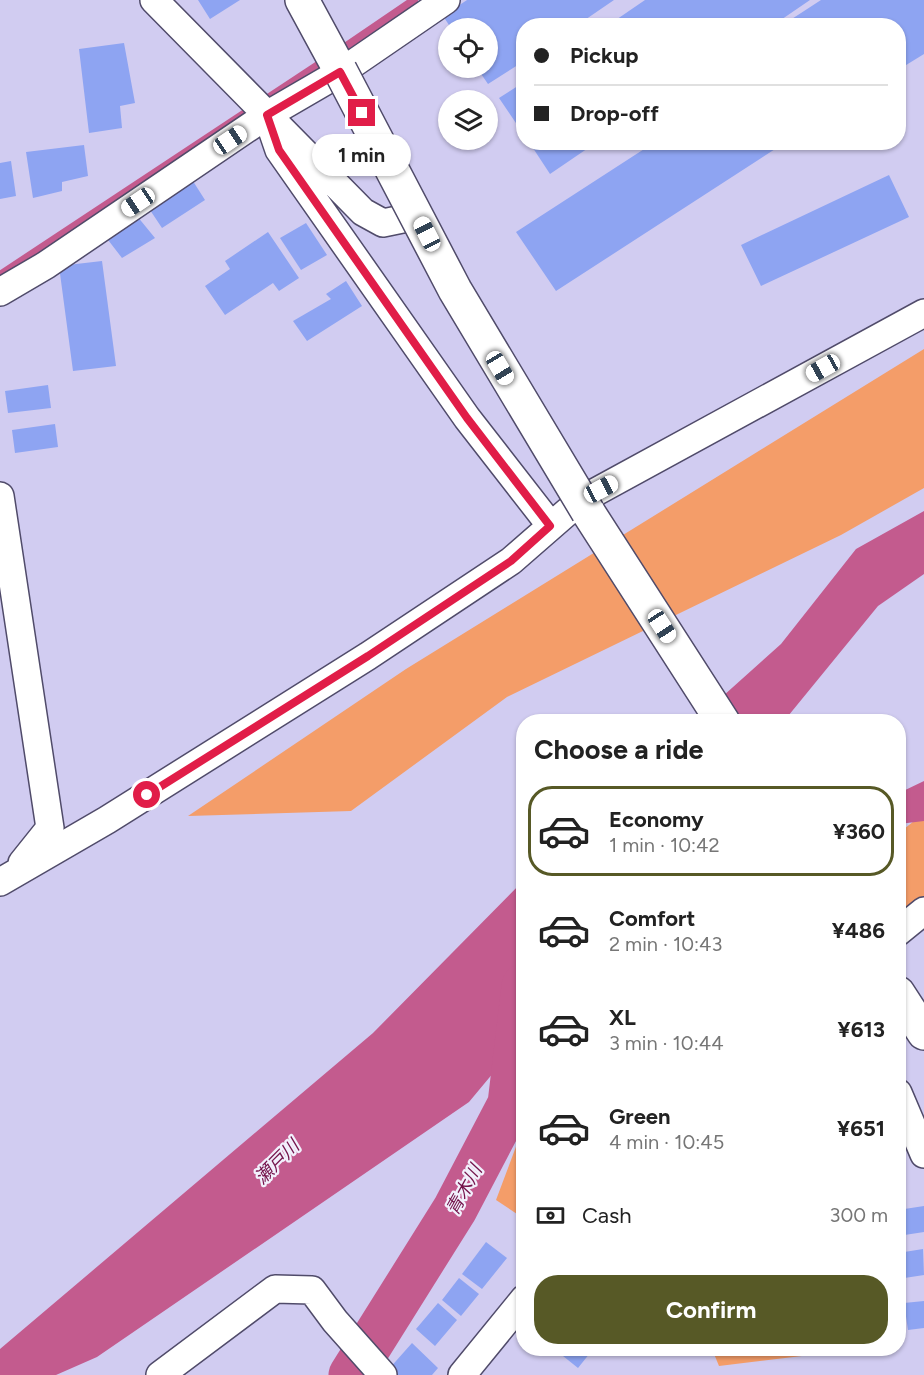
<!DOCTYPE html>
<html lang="en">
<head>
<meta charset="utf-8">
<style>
  body { margin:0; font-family:Figtree,"Noto Sans JP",sans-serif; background:#f2f2f2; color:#222; height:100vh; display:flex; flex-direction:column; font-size:22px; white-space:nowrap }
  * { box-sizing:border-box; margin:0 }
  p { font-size:20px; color:#767676 }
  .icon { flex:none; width:33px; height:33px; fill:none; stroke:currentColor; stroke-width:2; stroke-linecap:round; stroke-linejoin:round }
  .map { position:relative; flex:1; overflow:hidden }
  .details { position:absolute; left:516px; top:714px; width:390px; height:642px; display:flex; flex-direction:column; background:#fff; border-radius:24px; box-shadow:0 2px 4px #0004 }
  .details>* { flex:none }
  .guide { position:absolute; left:516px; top:18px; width:390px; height:132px; border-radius:24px; box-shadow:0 2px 4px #0004; display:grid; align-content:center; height:132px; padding:0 18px; background:#fff }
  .controls { position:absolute; left:438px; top:18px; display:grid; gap:12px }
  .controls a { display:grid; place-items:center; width:60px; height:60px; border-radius:50%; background:#fff; box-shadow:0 2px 4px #0004; font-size:30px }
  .end { position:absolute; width:27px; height:27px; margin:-14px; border:8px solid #e11d48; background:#fff; box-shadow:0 0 0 3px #fff }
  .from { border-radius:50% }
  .bubble { position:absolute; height:42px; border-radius:21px; background:#fff; box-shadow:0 2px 4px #0004; font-size:20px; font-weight:700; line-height:42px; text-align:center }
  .car { position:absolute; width:18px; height:36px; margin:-18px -9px; border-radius:8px; box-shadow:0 0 4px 2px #0007; background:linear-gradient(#fff 24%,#345 0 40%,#fff 0 76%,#345 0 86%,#fff 0) }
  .guide b { display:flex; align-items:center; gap:21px; height:57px; font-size:22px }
  .guide b+b { border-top:2px solid #e0e0e0 }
  .guide i { width:15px; height:15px; background:#222 }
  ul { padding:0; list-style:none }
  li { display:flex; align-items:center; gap:18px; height:90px; margin:0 12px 9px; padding:0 6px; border:3px solid transparent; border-radius:24px }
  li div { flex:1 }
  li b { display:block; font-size:22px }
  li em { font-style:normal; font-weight:700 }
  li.on { border-color:#575926 }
  li>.icon { width:54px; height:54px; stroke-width:1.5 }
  h2 { padding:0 18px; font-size:27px; line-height:72px }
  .pay { display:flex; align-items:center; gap:15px; height:66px; padding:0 18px; font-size:22px }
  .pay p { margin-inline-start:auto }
  .primary-button { display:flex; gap:12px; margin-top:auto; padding:12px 18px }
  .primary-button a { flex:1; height:69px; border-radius:24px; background:#575926; color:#fff; font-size:24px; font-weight:700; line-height:69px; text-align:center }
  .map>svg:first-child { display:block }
</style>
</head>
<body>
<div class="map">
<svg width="924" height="1375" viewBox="0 0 924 1375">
  <rect width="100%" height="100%" fill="#d1ccf1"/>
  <path fill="#f49d69" d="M 924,349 L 924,488 L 841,535 L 507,697 L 351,811 L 188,816 L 406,669 Z
    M 924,813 L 924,897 L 899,916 L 899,833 Z
    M 523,1128 L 523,1218 L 496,1200 Z
    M 841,1349 L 844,1351 L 719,1366 L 712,1349 Z"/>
  <path fill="#c35b8e" d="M 924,511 L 924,574 L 878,606 L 784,721 L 694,722 L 781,644 L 856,549 Z
    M 924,781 L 924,821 L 899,824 L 899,793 Z
    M 523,881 L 523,1037 L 469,1102 L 97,1357 L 56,1375 L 0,1375 L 0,1349 L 373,1033 Z"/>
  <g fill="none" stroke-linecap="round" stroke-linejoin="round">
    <path stroke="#c35b8e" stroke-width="8" d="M 339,51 L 414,0
      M 0,275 L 327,59"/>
    <path stroke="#c35b8e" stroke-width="45" d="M 351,1375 L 455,1209 L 510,1104 L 524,986"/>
  </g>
  <path fill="#8ea4f2" d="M 198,0 L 240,0 L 210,19 Z
    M 467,0 L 614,0 L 576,26 L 524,26 L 524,61 L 488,84 L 477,68 L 488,68 L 488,28 L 451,28 L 443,16 Z
    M 645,0 L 810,0 L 772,26 L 607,26 Z
    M 821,0 L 924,0 L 924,54 L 898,70 L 898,26 L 781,26 Z
    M 124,43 L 135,103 L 120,106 L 122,128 L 89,133 L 79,49 Z
    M 524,82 L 524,135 L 499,98 Z
    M 529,142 L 597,142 L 550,174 Z
    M 655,142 L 786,142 L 556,291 L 516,232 Z
    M 84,145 L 88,176 L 62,182 L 62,191 L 33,198 L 26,152 Z
    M 11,161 L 16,196 L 0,199 L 0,163 Z
    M 889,175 L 909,217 L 761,286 L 741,245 Z
    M 191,178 L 205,200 L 162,228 L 148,207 Z
    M 137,216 L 155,238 L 122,258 L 105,236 Z
    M 306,223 L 327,255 L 301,270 L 280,238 Z
    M 268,232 L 299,278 L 279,291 L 273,283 L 225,315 L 205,286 L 230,269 L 225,261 Z
    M 102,261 L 116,366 L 73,371 L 59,266 Z
    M 346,281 L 362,306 L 307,341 L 293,321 L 331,299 L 326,294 Z
    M 48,385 L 51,408 L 8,413 L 5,391 Z
    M 55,424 L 58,447 L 15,453 L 12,430 Z
    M 924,1206 L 924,1232 L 898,1236 L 898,1210 Z
    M 486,1242 L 507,1258 L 482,1289 L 462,1274 Z
    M 923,1249 L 924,1275 L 898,1279 L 898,1253 Z
    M 459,1278 L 479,1294 L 461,1316 L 442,1300 Z
    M 924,1301 L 924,1328 L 908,1330 L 904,1303 Z
    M 438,1303 L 457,1320 L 435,1346 L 416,1329 Z
    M 412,1343 L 438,1368 L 432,1375 L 394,1375 L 388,1370 Z
    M 553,1348 L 594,1348 L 578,1368 Z"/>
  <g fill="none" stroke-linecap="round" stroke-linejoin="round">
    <g stroke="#504b6a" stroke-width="30">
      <path id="minor" d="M 154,0 L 363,212 L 383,223 L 417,216
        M 267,115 L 279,150 L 467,418 L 551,526
        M 0,292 L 46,265 L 267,115 L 341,72 L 446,0
        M 0,496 L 50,828 L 22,863
        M 0,882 L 107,820 L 368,656 L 511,561 L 581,500 L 924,313
        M 898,932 L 924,911
        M 898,1093 L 924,1154
        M 160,1375 L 275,1289 L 312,1290 L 335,1321 L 383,1375
        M 462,1375 L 524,1299"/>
    </g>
    <g stroke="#504b6a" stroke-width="36">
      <path id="major" d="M 302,0 L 340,70
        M 588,512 L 723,722
        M 898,993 L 924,1033"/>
    </g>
    <use href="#minor" stroke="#fff" stroke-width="27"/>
    <use href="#major" stroke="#fff" stroke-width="33"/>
    <g stroke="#504b6a" stroke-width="36" stroke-linecap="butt">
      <path id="major-bridge" d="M 340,70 L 455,290 L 588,512"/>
    </g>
    <use href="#major-bridge" stroke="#fff" stroke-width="33"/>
  </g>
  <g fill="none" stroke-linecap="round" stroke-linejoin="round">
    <path stroke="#e11d48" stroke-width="8" d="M 147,795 L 368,656 L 511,561 L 550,526 L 467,418 L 279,150 L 267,115 L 340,72 L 362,113"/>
  </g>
  <g text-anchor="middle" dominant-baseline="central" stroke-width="4.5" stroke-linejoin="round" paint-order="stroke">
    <g font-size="18" font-style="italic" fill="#74134b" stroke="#f2f0fc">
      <text transform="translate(277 1162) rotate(-45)">瀬戸川</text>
      <text transform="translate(464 1190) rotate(-61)">青木川</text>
    </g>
  </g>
</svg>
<div class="controls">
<a><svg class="icon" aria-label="locate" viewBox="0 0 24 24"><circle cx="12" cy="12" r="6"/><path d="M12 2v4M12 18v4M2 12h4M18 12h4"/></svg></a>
<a><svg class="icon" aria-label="layers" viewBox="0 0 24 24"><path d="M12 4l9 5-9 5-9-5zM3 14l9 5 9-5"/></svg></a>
</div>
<i class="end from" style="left:147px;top:795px"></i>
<i class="end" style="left:362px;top:113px"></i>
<div class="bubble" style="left:312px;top:134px;width:99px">1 min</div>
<i class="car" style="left:230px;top:140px;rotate:56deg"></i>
<i class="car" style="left:138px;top:202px;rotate:236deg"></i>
<i class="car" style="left:427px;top:234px;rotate:333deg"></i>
<i class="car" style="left:500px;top:368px;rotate:149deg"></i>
<i class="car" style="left:823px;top:368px;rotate:241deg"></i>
<i class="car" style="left:601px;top:489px;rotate:62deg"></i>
<i class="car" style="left:662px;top:626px;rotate:147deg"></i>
<div class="guide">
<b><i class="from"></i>Pickup</b>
<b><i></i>Drop-off</b>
</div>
<section class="details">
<h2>Choose a ride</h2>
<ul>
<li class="on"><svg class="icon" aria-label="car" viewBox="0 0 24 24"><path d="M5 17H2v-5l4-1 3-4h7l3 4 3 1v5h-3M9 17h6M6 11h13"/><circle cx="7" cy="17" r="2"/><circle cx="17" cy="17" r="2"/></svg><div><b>Economy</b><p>1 min · 10:42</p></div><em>¥360</em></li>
<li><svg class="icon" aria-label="car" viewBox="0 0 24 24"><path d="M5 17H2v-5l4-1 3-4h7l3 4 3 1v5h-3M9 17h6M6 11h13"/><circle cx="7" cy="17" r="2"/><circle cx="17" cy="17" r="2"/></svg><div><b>Comfort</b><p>2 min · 10:43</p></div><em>¥486</em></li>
<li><svg class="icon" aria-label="car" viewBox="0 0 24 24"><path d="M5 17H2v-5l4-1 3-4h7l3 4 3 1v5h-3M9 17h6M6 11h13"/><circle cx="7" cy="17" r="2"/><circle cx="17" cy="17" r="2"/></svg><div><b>XL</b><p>3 min · 10:44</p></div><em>¥613</em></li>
<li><svg class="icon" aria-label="car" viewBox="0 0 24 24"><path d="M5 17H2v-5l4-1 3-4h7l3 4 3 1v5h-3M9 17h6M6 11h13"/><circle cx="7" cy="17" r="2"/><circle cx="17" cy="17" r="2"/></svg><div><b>Green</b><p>4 min · 10:45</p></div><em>¥651</em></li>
</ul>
<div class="pay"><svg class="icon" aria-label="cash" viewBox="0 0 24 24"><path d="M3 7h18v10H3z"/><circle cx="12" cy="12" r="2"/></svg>Cash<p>300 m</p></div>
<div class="primary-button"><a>Confirm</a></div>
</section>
</div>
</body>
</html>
